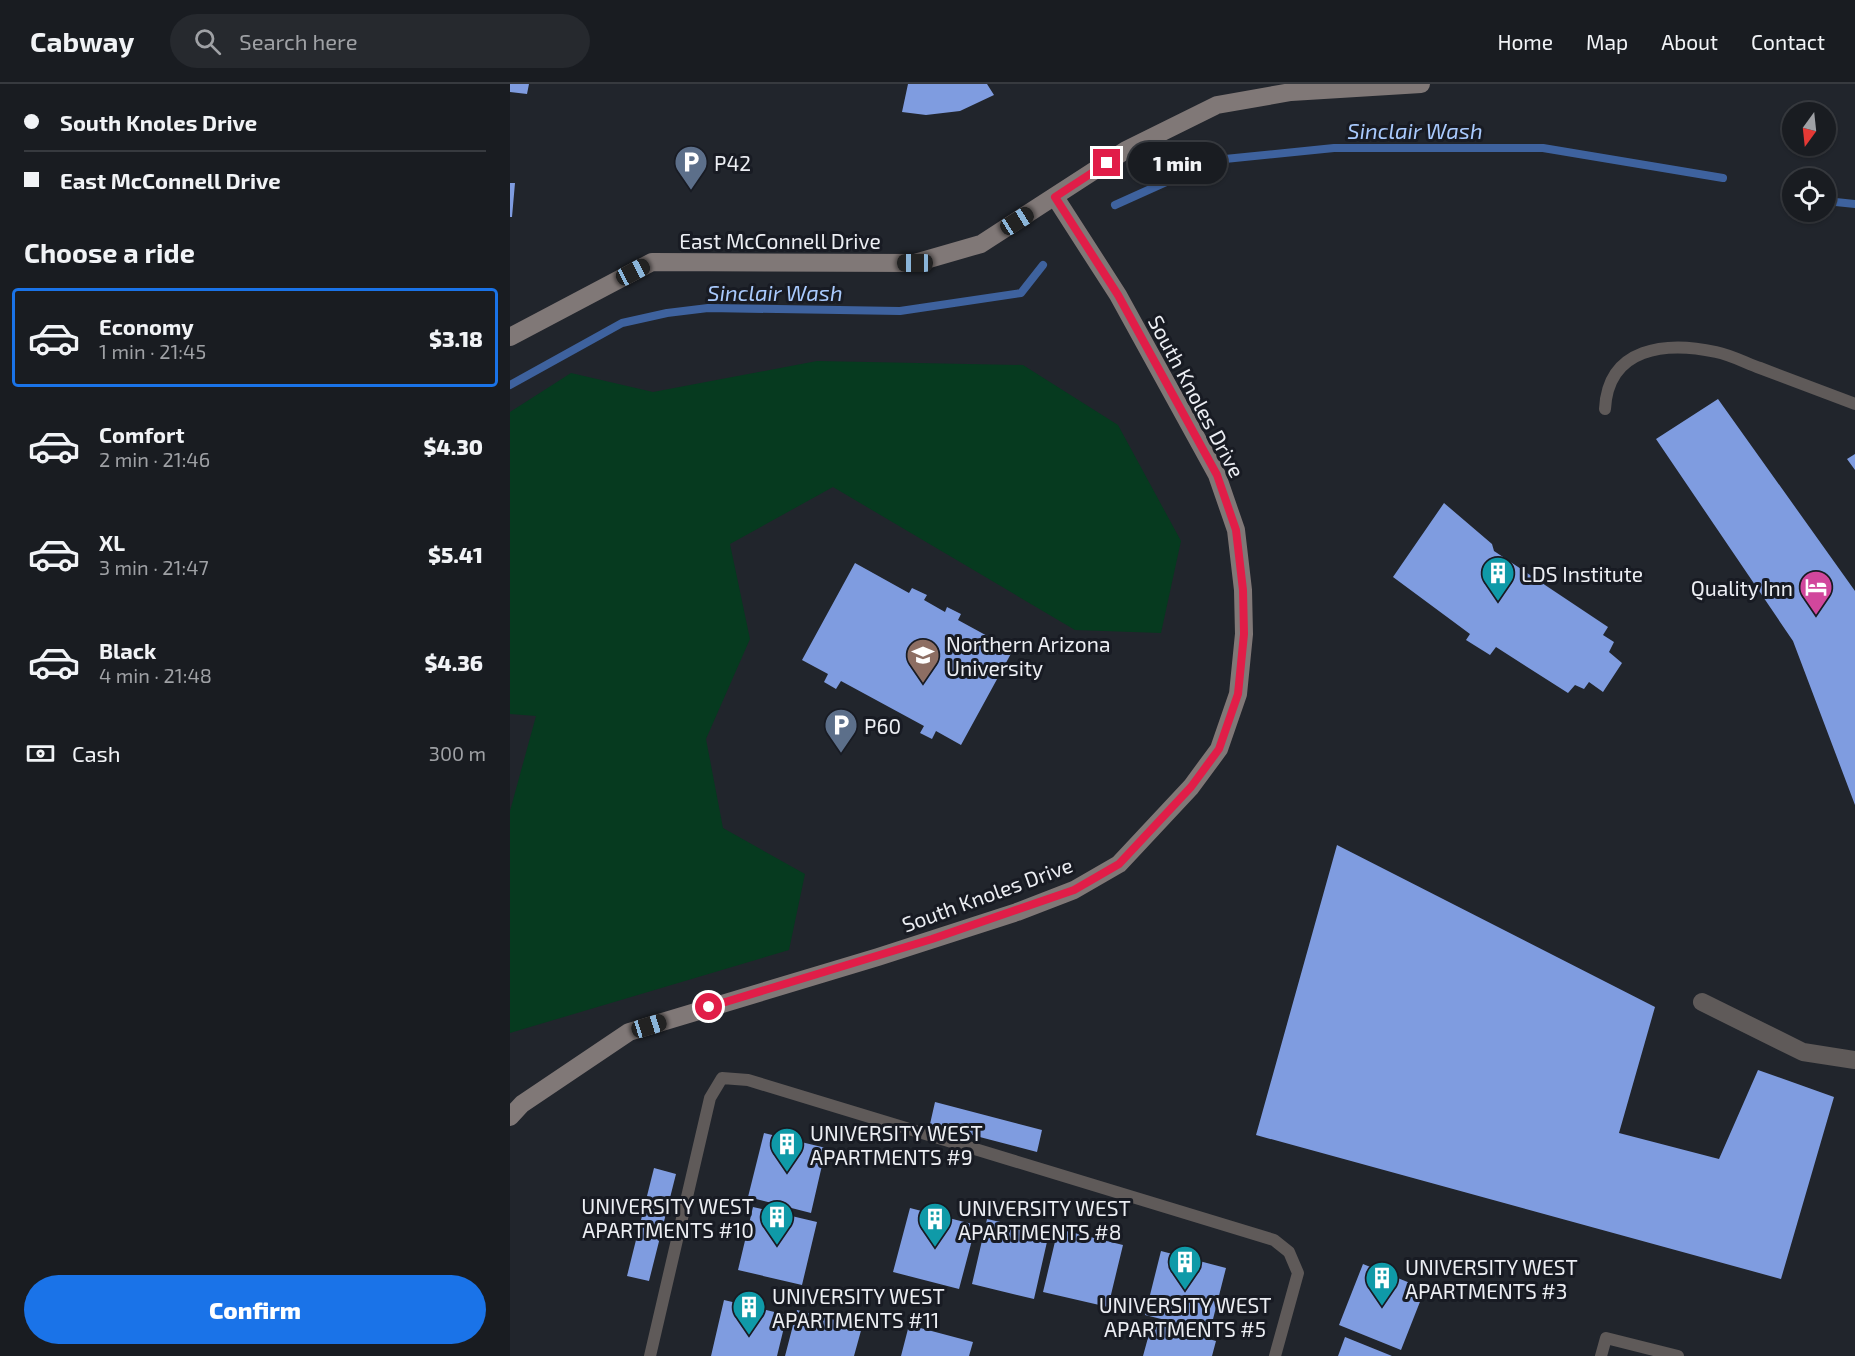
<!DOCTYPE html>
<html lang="en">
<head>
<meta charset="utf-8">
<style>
  body { margin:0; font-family:"Exo 2",sans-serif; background:#26292e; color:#f1f3f6; height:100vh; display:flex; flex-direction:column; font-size:22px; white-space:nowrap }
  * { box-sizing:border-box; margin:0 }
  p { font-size:20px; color:#9fa1a5 }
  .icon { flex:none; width:33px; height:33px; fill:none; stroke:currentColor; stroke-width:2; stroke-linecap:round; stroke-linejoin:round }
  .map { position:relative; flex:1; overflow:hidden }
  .panel { display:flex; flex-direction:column; background:#191c21; width:510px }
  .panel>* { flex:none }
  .guide { display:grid; align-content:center; height:132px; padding:0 24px; background:#191c21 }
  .needle { width:39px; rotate:195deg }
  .controls { position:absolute; left:1272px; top:18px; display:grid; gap:12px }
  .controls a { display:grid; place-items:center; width:54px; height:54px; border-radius:50%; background:#191c21; box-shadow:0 2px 4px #0004,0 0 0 2px #373a3f; font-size:30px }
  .end { position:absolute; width:27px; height:27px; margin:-14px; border:8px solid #e11d48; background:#fff; box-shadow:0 0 0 3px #fff }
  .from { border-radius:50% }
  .bubble { position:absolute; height:42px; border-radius:21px; background:#191c21; box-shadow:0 2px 4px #0004,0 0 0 2px #373a3f; font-size:20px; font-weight:800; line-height:42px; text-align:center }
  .car { position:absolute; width:18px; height:36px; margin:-18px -9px; border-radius:8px; box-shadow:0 0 4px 2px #0007; background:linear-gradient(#222 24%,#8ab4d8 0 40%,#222 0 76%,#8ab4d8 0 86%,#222 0) }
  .guide b { display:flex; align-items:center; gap:21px; height:57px; font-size:22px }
  .guide b+b { border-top:2px solid #373a3f }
  .guide i { width:15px; height:15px; background:#f1f3f6 }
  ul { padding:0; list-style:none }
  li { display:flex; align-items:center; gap:18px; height:99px; margin:0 12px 9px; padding:0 12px; border:3px solid transparent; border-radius:6px }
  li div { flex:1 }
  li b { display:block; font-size:22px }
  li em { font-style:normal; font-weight:800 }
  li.on { border-color:#1a73e8 }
  li>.icon { width:54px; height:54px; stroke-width:1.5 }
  h2 { padding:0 24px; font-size:27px; line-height:72px }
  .pay { display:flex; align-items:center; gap:15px; height:66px; padding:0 24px; font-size:22px }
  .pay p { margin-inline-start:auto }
  .primary-button { display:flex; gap:12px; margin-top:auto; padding:12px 24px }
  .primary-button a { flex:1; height:69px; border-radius:36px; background:#1a73e8; color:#fff; font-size:24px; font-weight:800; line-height:69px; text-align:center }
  header { display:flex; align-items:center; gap:36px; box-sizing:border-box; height:84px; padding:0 30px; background:#191c21; border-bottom:2px solid #373a3f }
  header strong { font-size:28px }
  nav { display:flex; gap:33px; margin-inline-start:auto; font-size:21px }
  .search { width:420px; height:54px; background:#26292e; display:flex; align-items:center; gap:15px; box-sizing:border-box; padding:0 21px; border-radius:33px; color:#9fa1a5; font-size:22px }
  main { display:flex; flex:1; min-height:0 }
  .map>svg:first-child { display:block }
</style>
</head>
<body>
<header>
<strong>Cabway</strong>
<div class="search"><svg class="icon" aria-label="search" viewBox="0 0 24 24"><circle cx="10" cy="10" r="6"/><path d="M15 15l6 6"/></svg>Search here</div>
<nav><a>Home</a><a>Map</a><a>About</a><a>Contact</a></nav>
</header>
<main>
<section class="panel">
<div class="guide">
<b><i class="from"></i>South Knoles Drive</b>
<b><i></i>East McConnell Drive</b>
</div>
<h2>Choose a ride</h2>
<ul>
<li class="on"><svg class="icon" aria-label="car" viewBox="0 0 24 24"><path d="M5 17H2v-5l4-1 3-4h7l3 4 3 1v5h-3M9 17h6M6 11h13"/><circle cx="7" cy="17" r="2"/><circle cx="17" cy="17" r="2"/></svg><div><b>Economy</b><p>1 min · 21:45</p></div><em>$3.18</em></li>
<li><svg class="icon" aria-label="car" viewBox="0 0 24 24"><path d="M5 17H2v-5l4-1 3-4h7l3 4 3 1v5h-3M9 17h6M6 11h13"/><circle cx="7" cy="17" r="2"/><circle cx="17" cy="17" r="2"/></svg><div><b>Comfort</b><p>2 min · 21:46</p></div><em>$4.30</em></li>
<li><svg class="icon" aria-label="car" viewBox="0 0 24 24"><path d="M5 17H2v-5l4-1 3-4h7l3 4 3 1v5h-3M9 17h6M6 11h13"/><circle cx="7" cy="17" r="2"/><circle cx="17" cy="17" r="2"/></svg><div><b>XL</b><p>3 min · 21:47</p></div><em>$5.41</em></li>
<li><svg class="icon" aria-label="car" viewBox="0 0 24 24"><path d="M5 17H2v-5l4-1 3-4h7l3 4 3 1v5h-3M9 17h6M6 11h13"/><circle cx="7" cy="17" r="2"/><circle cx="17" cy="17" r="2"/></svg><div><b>Black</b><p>4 min · 21:48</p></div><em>$4.36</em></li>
</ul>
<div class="pay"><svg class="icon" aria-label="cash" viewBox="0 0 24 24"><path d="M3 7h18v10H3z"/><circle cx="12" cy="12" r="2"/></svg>Cash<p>300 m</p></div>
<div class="primary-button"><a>Confirm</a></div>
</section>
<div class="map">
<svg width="1345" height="1272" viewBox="0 0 1345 1272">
  <rect width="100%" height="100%" fill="#21252c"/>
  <path fill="#063a1f" d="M 307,277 L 513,281 L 608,341 L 671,457 L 651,549 L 565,546 L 323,403 L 220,460 L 240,555 L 196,655 L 213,744 L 295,790 L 279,866 L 0,949 L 0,727 L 26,632 L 0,630 L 0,328 L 61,289 L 143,308 Z"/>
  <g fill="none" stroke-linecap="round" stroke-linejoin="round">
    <path stroke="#3e629e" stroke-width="8" d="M 1281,113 L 1282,114
      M 1316,117 L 1345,120
      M 605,121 L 705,76 L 824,64 L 1033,64 L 1213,94
      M 0,301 L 112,239 L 157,229 L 198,224 L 390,227 L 511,209 L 533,181"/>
  </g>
  <path fill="#7f9ce0" d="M 0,0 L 19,0 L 17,10 L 0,8 Z
    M 398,0 L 477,0 L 484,11 L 450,27 L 416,31 L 392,28 Z
    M 0,99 L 5,99 L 2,133 L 0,133 Z
    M 1208,315 L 1345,507 L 1345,721 L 1283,557 L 1146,355 Z
    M 1345,370 L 1345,386 L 1337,375 Z
    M 934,419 L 982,460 L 984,467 L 1098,543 L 1093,551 L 1104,558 L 1099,568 L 1112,579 L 1093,608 L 1079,598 L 1074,605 L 1065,601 L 1058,609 L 986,563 L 980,571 L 956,556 L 960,550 L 883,493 Z
    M 345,479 L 399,509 L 402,504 L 417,511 L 414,516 L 435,528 L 437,523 L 451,530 L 448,536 L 503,566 L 451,661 L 426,647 L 422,655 L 410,649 L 414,642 L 331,597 L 326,605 L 314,598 L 318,590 L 292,576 Z
    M 827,761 L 1145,923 L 1109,1049 L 1209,1075 L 1248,986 L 1324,1013 L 1271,1195 L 746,1051 Z
    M 425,1018 L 532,1046 L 527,1068 L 420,1040 Z
    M 254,1049 L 316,1064 L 301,1129 L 238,1113 Z
    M 144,1084 L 166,1090 L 139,1197 L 117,1192 Z
    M 243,1123 L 307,1138 L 292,1201 L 228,1186 Z
    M 400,1124 L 466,1141 L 449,1205 L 383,1188 Z
    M 477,1135 L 539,1149 L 524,1215 L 462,1200 Z
    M 548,1145 L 613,1161 L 598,1223 L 533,1208 Z
    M 651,1167 L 716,1184 L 700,1247 L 635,1231 Z
    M 853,1180 L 915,1205 L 891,1266 L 829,1241 Z
    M 214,1216 L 277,1231 L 267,1272 L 201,1272 Z
    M 287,1226 L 352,1243 L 344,1272 L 275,1272 Z
    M 642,1239 L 706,1257 L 702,1272 L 633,1272 Z
    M 399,1241 L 463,1258 L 459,1272 L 391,1272 Z
    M 835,1253 L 882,1272 L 828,1272 Z"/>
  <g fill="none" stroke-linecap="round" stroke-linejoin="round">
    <path stroke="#5f5a59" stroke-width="12" d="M 1095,325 C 1098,263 1156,257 1206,268 C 1221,271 1236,279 1250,284 C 1281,296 1313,308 1345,320
      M 140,1272 L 200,1014 L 212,994 L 238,996 L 764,1156 L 779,1168 L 788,1189 L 765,1272
      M 1091,1272 L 1096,1254 L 1168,1272"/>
    <path stroke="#5f5a59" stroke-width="18" d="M 1192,918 L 1293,968 L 1345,976"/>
    <path stroke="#807877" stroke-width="18" d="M 0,253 L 142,178 L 405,179 L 471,160 L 616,66 L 707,21 L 781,8 L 911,0
      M 0,1033 L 12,1020 L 119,948 L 368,873 L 507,828 L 564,806 L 609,780 L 681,703 L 709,665 L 728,610 L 734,550 L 733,506 L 726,446 L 707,391 L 608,211 L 545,113"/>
  </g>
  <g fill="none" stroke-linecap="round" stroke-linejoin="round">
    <path stroke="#e11d48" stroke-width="8" d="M 199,923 L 422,855 L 564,806 L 609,780 L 681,703 L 709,665 L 728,610 L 734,550 L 733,506 L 726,446 L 707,391 L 608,211 L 545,113 L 597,79"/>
  </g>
  <defs>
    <g id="parking-pin" transform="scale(1.725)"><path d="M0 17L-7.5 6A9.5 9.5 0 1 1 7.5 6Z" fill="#5c6f8a" stroke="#181b23"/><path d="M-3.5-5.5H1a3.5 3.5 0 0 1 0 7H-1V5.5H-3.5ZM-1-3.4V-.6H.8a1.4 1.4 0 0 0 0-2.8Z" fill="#fff"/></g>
    <g id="building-pin" transform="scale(1.725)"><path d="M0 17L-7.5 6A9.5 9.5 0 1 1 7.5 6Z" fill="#0f9aa8" stroke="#181b23"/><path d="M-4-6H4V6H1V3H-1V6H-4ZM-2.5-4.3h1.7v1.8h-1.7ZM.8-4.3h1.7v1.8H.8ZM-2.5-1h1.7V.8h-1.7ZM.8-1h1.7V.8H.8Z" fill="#fff"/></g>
    <g id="hotel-pin" transform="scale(1.725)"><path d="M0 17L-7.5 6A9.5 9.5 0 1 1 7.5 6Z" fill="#d1479c" stroke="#181b23"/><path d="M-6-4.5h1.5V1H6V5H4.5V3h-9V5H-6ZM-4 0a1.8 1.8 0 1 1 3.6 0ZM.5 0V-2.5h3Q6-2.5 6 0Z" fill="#fff"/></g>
    <g id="university-pin" transform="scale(1.725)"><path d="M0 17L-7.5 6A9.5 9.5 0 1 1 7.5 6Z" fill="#8d6e63" stroke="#181b23"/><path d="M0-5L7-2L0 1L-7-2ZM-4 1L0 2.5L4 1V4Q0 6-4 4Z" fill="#fff"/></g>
  </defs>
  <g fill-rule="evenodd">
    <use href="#parking-pin" x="181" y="78"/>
    <use href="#building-pin" x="988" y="489"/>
    <use href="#hotel-pin" x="1306" y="503"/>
    <use href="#university-pin" x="413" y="571"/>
    <use href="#parking-pin" x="331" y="641"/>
    <use href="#building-pin" x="277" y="1060"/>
    <use href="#building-pin" x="267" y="1133"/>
    <use href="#building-pin" x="425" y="1135"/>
    <use href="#building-pin" x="675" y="1178"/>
    <use href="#building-pin" x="872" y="1194"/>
    <use href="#building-pin" x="239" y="1223"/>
  </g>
  <g text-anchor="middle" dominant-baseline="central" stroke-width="6" stroke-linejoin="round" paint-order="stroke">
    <g font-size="21" fill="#eceef3" stroke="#181b23" text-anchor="start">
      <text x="204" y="78">P42</text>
      <text x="1011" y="489">LDS Institute</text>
      <text x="1283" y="503" text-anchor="end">Quality Inn</text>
      <text x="436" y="559">Northern Arizona<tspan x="436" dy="24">University</tspan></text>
      <text x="354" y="641">P60</text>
      <text x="300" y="1048">UNIVERSITY WEST<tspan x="300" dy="24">APARTMENTS #9</tspan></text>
      <text x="244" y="1121" text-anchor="end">UNIVERSITY WEST<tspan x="244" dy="24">APARTMENTS #10</tspan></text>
      <text x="448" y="1123">UNIVERSITY WEST<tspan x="448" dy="24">APARTMENTS #8</tspan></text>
      <text x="895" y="1182">UNIVERSITY WEST<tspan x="895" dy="24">APARTMENTS #3</tspan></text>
      <text x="262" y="1211">UNIVERSITY WEST<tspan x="262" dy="24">APARTMENTS #11</tspan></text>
      <text x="675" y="1220" text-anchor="middle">UNIVERSITY WEST<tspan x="675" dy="24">APARTMENTS #5</tspan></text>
    </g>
    <g font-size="21" fill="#eceef3" stroke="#181b23">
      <text x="270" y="156">East McConnell Drive</text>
      <text transform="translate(687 312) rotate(62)">South Knoles Drive</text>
      <text transform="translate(477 810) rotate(-20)">South Knoles Drive</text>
    </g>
    <g font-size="22" font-style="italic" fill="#a9cafd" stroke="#181b23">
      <text x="905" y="46">Sinclair Wash</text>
      <text x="265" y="208">Sinclair Wash</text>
    </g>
  </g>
</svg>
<div class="controls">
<a><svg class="needle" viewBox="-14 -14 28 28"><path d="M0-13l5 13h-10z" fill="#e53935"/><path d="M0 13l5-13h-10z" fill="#9fa1a5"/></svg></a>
<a><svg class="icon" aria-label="locate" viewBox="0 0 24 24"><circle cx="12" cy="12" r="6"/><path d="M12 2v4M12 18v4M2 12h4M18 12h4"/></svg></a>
</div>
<i class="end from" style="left:199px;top:923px"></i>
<i class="end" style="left:597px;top:79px"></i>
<div class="bubble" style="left:618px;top:58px;width:99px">1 min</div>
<i class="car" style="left:507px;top:137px;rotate:58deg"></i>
<i class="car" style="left:405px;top:179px;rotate:270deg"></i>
<i class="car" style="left:123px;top:188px;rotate:62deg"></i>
<i class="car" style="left:139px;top:942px;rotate:73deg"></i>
</div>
</main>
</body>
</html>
